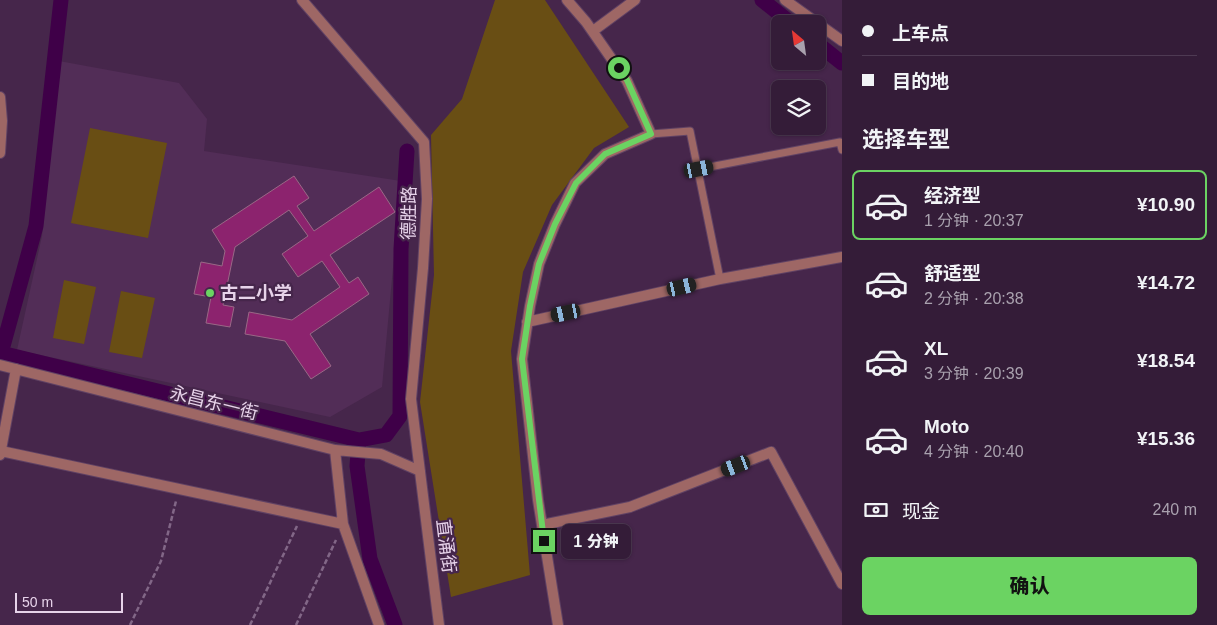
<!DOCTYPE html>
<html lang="zh">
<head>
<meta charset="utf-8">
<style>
  body { margin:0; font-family:Helvetica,"Noto Sans SC",sans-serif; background:#3c2540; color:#f1f3f6; height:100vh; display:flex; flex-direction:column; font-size:19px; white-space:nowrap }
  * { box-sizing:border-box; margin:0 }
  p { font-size:16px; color:#a9a1ae }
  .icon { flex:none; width:28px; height:28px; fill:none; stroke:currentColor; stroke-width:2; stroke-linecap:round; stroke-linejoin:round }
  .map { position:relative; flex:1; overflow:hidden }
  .details { display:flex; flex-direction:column; background:#341c38; width:375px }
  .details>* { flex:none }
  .hud { display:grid; align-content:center; height:110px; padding:0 20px; background:#341c38 }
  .needle { width:32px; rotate:331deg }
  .buttons { position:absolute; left:771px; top:15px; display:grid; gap:10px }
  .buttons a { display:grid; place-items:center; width:55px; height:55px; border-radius:8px; background:#341c38; box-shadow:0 1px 4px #0004,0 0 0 1px #4e3a53; font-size:25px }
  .scale { position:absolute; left:15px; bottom:12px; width:108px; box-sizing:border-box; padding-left:5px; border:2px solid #e7d3ea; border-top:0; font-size:14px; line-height:18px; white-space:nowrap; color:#e7d3ea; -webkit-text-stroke:4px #46264b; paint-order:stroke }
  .end { position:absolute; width:22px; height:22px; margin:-11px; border:6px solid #6bd362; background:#111; box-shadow:0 0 0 2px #111 }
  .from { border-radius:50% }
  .bubble { position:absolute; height:35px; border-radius:8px; background:#341c38; box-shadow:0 1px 4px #0004,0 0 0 1px #4e3a53; font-size:16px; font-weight:800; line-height:35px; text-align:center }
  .car { position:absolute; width:15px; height:30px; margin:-15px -8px; border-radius:6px; box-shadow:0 0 4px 1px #0007; background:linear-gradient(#222 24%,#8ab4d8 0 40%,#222 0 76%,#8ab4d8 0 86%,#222 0) }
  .hud b { display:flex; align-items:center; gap:18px; height:48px; font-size:19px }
  .hud b+b { border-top:1px solid #4e3a53 }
  .hud i { width:12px; height:12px; background:#f1f3f6 }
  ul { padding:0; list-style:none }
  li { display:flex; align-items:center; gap:15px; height:70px; margin:0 10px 8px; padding:0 10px; border:2px solid transparent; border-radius:8px }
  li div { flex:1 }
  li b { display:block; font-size:19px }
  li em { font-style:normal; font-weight:800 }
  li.on { border-color:#6bd362 }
  li>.icon { width:45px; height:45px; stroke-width:1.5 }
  h2 { padding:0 20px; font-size:22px; line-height:60px }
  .pay { display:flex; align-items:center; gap:12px; height:55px; padding:0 20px; font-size:19px }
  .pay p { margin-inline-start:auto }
  .cta { display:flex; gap:10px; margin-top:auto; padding:10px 20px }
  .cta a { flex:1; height:58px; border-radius:8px; background:#6bd362; color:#111; font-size:20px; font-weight:800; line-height:58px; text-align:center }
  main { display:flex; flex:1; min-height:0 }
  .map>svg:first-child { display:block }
</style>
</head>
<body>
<main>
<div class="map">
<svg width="842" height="625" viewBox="0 0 842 625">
  <rect width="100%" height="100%" fill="#46264b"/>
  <path fill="#522d57" d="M 59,61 L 179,83 L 207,119 L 204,151 L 401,181 L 382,387 L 330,417 L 17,350 L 42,236 Z"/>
  <path fill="#694e14" d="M 495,0 L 545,0 L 629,127 L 594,148 L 552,205 L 523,272 L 511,351 L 530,575 L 451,597 L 420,402 L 434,275 L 431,135 L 462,99 Z
    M 90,128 L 167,143 L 148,238 L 71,223 Z
    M 64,280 L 96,287 L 84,344 L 53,338 Z
    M 121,291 L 155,298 L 142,358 L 109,352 Z"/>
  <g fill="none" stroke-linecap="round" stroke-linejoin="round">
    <path stroke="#3f0048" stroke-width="15" d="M 762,0 L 792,24
      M 818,44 L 842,63
      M 1,353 L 359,440 L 386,435 L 400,416 L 401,249 L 407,151
      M 0,357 L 36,226 L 61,0
      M 359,440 L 357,466 L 370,559 L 395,625"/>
  </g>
  <path fill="#8c236e" stroke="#996886" d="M 294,176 L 309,198 L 297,206 L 314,231 L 379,187 L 395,212 L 330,255 L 349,283 L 358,277 L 369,294 L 310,334 L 331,366 L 311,379 L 285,341 L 245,334 L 249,312 L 292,320 L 340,287 L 322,261 L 298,277 L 282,254 L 308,236 L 289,210 L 235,247 L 223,305 L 234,307 L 230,327 L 206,323 L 211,297 L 194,294 L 201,262 L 222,266 L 225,251 L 212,230 Z"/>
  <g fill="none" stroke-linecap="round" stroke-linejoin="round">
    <g stroke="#604264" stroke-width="9">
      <path id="service" d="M 651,134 L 690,131 L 720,279
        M 699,169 L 840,142 L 842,150"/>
    </g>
    <g stroke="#604264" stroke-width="12">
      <path id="minor" d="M 302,0 L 424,142 L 427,199 L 423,268 L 411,399 L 439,625
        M 785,0 L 842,41
        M 593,31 L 635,0
        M 0,97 L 2,121 L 0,153
        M 527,322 L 720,279 L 842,257
        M 0,365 L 335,450 L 381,454 L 420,471
        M 335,450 L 343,524 L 379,625
        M 1,451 L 343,524
        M 0,455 L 16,369
        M 542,525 L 630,507 L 771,452 L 842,584
        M 558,625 L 538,500 L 522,359 L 530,306 L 539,264 L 555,224 L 575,183 L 605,154 L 651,134 L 627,81 L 586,22 L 567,0"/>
    </g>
    <path stroke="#826787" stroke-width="2.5" stroke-dasharray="5 2.5" stroke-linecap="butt" d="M 130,625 L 161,561 L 176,501
      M 250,625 L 297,526
      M 296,625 L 336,540"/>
    <use href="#service" stroke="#9e6765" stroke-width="7"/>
    <use href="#minor" stroke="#9e6765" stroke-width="10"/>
  </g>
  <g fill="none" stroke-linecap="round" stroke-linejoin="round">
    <path stroke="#6bd362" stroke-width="6" d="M 544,541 L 522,359 L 530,306 L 539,264 L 555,224 L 576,183 L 605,154 L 651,134 L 627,80 L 619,68"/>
  </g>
  <circle fill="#6bd362" stroke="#46264b" stroke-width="2" cx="210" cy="293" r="5"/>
  <g text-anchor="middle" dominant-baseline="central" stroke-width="4.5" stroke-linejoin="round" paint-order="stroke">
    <g font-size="18" fill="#e7d3ea" stroke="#46264b">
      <text transform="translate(409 213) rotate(-89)">德胜路</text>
      <text transform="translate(214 403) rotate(14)">永昌东一街</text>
      <text transform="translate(446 546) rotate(83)">直涌街</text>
    </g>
    <g font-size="18" font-weight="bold" fill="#e7d3ea" stroke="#46264b" text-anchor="start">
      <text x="220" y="293">古二小学</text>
    </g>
  </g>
</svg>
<div class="buttons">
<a><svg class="needle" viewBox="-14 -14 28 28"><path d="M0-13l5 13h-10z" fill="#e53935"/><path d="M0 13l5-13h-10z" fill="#a9a1ae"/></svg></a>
<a><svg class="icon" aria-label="layers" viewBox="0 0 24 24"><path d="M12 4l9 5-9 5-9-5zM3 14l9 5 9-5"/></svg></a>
</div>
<div class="scale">50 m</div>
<i class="end from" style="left:619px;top:68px"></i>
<i class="end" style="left:544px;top:541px"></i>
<div class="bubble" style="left:561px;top:524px;width:70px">1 分钟</div>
<i class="car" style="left:699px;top:169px;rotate:79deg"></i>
<i class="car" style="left:682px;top:287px;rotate:77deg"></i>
<i class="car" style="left:566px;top:313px;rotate:258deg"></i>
<i class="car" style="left:736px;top:466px;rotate:249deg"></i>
</div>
<section class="details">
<div class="hud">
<b><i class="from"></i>上车点</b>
<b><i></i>目的地</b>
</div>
<h2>选择车型</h2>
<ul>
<li class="on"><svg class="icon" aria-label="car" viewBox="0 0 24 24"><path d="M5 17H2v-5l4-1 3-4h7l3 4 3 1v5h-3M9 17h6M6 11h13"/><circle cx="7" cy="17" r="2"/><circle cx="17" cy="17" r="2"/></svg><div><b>经济型</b><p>1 分钟 · 20:37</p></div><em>¥10.90</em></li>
<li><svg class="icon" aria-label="car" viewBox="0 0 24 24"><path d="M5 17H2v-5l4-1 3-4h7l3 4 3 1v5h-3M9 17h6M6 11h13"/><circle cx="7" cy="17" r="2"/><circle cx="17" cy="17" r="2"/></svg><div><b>舒适型</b><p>2 分钟 · 20:38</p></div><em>¥14.72</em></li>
<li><svg class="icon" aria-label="car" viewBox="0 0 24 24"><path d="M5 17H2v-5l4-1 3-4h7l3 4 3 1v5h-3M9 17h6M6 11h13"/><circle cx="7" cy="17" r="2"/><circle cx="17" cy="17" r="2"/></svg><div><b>XL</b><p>3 分钟 · 20:39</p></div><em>¥18.54</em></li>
<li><svg class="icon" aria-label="car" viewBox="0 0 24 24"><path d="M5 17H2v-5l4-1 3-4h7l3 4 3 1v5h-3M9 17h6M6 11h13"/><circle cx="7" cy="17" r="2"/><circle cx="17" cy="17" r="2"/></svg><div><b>Moto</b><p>4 分钟 · 20:40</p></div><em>¥15.36</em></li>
</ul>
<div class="pay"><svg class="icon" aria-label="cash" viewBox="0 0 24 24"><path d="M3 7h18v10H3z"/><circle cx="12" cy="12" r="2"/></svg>现金<p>240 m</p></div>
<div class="cta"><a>确认</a></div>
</section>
</main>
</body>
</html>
